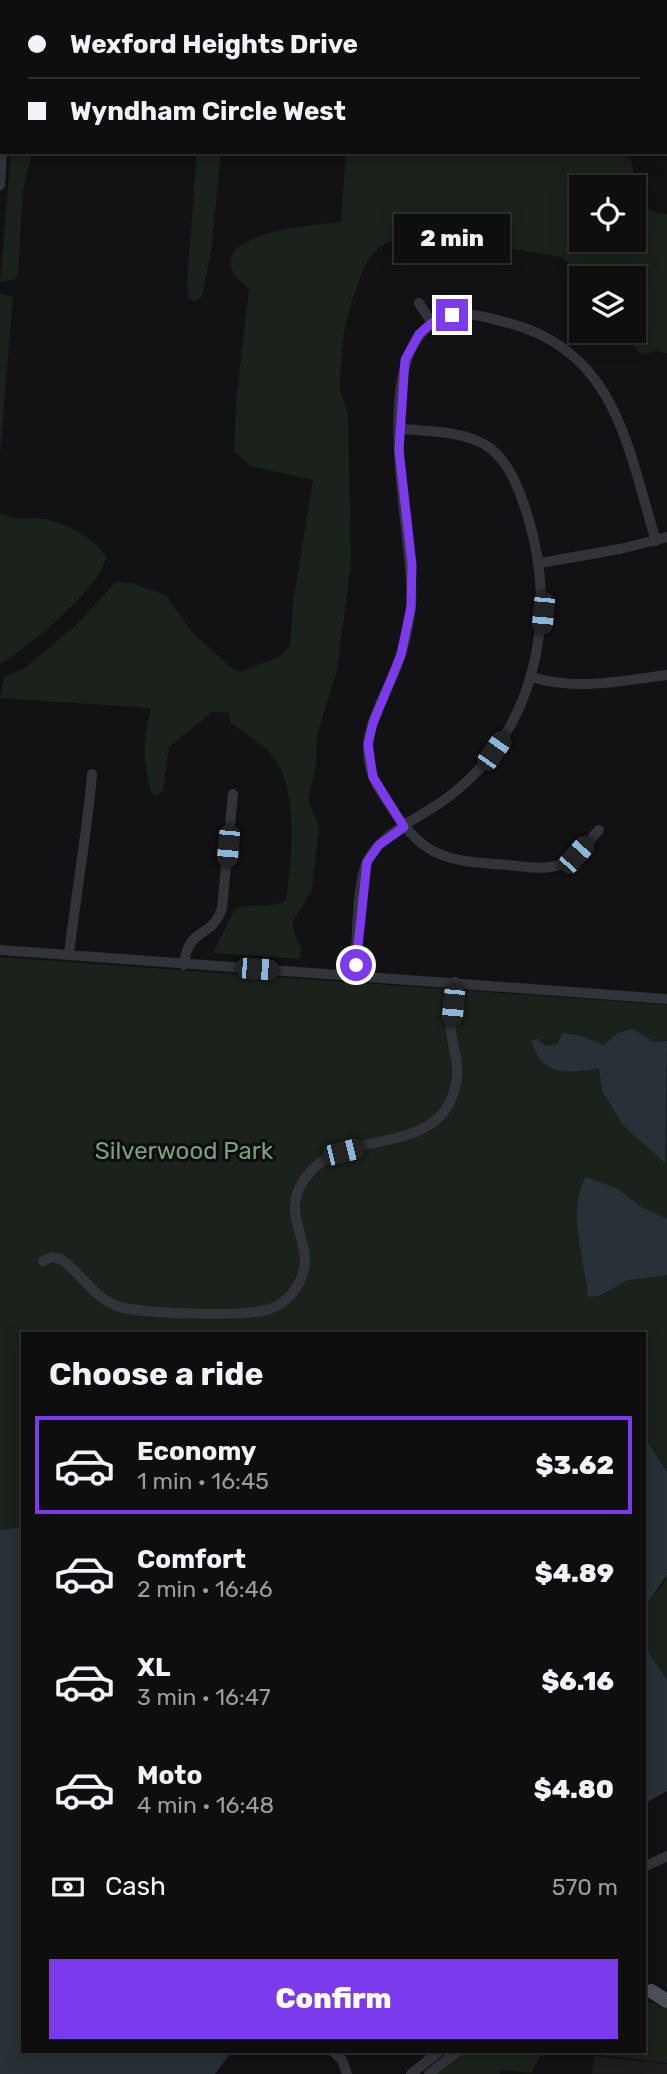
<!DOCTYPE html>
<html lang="en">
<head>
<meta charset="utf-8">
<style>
  body { margin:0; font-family:Rubik,sans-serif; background:#171718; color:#f1f3f6; height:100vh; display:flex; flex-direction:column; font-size:26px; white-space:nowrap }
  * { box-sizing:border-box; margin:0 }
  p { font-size:23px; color:#9b9c9e }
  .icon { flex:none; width:38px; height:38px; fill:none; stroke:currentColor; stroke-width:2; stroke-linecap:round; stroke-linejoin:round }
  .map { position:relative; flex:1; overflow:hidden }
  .drawer { position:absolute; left:21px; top:1332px; width:625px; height:721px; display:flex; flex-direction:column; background:#0e0e0f; border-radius:0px; box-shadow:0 4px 18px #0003,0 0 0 2px #2e2e2f }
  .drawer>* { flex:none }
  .hud { position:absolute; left:0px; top:0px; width:668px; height:154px; box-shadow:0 4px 18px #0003,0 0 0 2px #2e2e2f; display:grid; align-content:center; height:154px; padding:0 28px; background:#0e0e0f }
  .buttons { position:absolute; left:569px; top:175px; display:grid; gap:14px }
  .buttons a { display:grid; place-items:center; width:77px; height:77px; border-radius:0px; background:#0e0e0f; box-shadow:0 4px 18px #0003,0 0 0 2px #2e2e2f; font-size:35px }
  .end { position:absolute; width:32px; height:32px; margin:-16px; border:9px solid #7c3aed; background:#fff; box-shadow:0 0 0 4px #fff }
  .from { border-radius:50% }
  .bubble { position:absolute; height:49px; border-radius:0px; background:#0e0e0f; box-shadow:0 4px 18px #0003,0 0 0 2px #2e2e2f; font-size:23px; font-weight:800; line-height:49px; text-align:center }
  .car { position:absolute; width:21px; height:42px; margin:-21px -10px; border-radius:9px; box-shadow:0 0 5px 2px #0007; background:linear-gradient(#222 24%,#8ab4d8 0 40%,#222 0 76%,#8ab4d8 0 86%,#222 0) }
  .hud b { display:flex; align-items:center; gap:24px; height:66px; font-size:26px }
  .hud b+b { border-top:2px solid #2e2e2f }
  .hud i { width:18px; height:18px; background:#f1f3f6 }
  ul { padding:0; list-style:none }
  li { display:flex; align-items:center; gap:21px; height:98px; margin:0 14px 10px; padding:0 14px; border:4px solid transparent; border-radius:0px }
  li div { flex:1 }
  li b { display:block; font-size:26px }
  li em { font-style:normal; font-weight:800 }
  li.current { border-color:#7c3aed }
  li>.icon { width:63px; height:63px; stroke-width:1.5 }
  h2 { padding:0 28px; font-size:32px; line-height:84px }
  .pay { display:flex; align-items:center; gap:18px; height:77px; padding:0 28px; font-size:26px }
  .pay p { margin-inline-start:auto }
  .button { display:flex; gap:14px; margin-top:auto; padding:14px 28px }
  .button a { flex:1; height:80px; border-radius:0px; background:#7c3aed; color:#fff; font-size:28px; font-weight:800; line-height:80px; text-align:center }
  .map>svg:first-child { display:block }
</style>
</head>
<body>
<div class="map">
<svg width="667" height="2074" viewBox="0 0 667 2074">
  <rect width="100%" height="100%" fill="#121214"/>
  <path fill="#1e1e21" d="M 594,2056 L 667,2064 L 667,2074 L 592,2074 Z"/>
  <path fill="#1a221b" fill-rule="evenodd" d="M 11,152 L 32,153 L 23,190 L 18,273 L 15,279 L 0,282 Z
    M 197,152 L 221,152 L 211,252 L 202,297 L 195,301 L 188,298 L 187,282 Z
    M 346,152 L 623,154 L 632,162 C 635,185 638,214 667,214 L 667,353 L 654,351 L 642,355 L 621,331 L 634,331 L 634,278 L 581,278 L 581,293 L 568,262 L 561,257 L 422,235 L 414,229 L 378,248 L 365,265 L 351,303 L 344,331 L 340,376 L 340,390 L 348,412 L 351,563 L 337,670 L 317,735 L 316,764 L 308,800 L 319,826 L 312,890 L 293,921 L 293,931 L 301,947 L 300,959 L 213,953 L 234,910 C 247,902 269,909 286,901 C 291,861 301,785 269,752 C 258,741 243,732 230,722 L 229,713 L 212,712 L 169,747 L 163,791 L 156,795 L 152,794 C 142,762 143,740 151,708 L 0,698 L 4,678 L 26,667 L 74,627 L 116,582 L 132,583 L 166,595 L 191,631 L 229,666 L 240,672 L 279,657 L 290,647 L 293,603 L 313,480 L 251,466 L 234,452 L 236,402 L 249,289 C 244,284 237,279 234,274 C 209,231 319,225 341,222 ZM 581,187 L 634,187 L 634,240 L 581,240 Z
    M 0,294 L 13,297 L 0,456 Z
    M 0,512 C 13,523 29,516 44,519 C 66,523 93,538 106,556 C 104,586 26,649 0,664 Z
    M 0,957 L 667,1005 L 667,1472 L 644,1436 L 644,1334 L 23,1334 L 23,1527 L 0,1530 Z
    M 667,1575 L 667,1680 L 644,1646 L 644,1603 L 661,1587 Z
    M 644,2001 L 667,2006 L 667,2063 L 568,2051 L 644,2051 Z
    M 466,2051 L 542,2051 L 532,2073 L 500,2070 L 500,2074 L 437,2074 Z"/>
  <path fill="#283137" d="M 633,1029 L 654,1042 L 667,1041 L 665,1163 L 623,1125 L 602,1091 L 599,1068 C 569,1074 542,1077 531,1041 L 537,1039 L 546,1046 L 557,1044 L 563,1033 L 582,1036 L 603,1045 L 618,1033 Z
    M 586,1177 L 616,1188 L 643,1208 L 667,1219 L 667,1275 L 628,1280 L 599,1296 L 588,1297 C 585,1261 566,1210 586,1177 Z
    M 644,1436 L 667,1472 L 667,1575 L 647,1603 L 644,1603 Z
    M 23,1527 L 23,2051 L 232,2051 L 215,2074 L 0,2074 L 0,1530 Z
    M 644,1646 L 667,1680 L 667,1791 L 644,1804 Z"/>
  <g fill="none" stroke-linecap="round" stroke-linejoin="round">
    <path stroke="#333439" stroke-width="10" d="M 544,0 L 571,2
      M 15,2 L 15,0
      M 612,2 L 613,0
      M 0,128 L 2,128
      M 0,185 L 2,152
      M 419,303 L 432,323
      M 540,563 L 620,549 L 667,537
      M 532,677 C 576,691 622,681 667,675
      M 599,830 C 588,842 577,858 562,864 C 545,871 524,866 507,865 C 450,861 426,860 393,810 C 384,796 373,783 370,766 C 361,733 383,701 395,671 C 403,650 409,629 411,606 C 417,541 357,330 455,315 C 473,312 492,319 509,323 C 617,351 628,450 656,541
      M 0,950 L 667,999
      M 69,954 C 76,893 87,835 92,774
      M 184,965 C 188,925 212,940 222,908 L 233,794
      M 355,975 C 357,947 356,883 368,860 C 382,832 422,817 447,798 C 535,732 559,619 528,517 C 503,435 479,434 399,429
      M 43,1261 L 52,1257 L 61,1259 C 81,1273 93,1297 117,1306 C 138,1314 248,1317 270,1309 C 285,1304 297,1290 302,1276 C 316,1239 273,1212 311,1171 C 351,1126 447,1160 457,1077 C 459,1060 452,1046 451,1030 C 450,1014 453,998 455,982
      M 644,1867 L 667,1856
      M 333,2051 L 342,2060 L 347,2074
      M 411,2074 L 440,2051
      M 429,2074 L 458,2051"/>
    <path stroke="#4f5158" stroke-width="14" d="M 651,1991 L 667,2001"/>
  </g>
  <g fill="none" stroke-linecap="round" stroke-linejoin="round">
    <path stroke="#7c3aed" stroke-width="9" d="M 356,965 L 367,862 L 379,845 L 404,827 L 373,777 L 368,744 L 373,723 L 401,655 L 411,607 L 412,565 L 399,450 L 405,360 L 419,334 L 432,323 L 452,315"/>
  </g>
  <g text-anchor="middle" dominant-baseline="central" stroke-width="6" stroke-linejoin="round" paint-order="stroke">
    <g font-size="24" fill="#7aa07d" stroke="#0d0d0f">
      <text x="184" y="1151">Silverwood Park</text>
    </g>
  </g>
</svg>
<div class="buttons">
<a><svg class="icon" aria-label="locate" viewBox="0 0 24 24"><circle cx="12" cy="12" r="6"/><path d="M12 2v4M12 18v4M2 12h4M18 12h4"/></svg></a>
<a><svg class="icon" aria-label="layers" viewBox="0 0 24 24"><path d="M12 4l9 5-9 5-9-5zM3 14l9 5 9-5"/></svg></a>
</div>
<i class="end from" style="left:356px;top:965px"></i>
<i class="end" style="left:452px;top:315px"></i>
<div class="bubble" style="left:394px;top:214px;width:116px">2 min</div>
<i class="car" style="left:543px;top:613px;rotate:185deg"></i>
<i class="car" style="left:494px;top:751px;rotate:35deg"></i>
<i class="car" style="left:228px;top:846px;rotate:185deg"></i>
<i class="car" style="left:576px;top:855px;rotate:42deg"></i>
<i class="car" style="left:257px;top:969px;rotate:94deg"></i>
<i class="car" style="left:453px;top:1005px;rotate:185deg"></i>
<i class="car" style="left:343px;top:1152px;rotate:76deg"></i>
<div class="hud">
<b><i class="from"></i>Wexford Heights Drive</b>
<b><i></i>Wyndham Circle West</b>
</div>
<section class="drawer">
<h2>Choose a ride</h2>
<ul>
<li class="current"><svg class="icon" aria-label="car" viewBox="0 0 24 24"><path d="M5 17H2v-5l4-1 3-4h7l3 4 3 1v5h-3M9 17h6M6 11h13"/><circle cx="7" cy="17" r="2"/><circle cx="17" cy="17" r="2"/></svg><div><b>Economy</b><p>1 min · 16:45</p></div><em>$3.62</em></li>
<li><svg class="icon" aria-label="car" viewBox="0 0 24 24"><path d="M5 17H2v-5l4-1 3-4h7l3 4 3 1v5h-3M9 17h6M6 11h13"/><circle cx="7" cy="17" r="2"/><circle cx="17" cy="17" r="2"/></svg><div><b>Comfort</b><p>2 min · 16:46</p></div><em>$4.89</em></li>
<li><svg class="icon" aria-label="car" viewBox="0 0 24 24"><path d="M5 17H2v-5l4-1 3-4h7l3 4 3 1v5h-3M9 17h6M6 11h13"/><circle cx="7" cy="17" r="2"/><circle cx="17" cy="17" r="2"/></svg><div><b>XL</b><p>3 min · 16:47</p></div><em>$6.16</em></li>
<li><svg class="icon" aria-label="car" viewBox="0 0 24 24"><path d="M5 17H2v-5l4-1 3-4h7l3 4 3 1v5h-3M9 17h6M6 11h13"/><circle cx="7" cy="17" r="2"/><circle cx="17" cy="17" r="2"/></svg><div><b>Moto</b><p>4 min · 16:48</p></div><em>$4.80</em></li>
</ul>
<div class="pay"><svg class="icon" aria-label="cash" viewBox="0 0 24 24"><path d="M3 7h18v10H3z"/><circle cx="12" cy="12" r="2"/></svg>Cash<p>570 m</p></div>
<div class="button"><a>Confirm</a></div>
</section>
</div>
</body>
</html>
